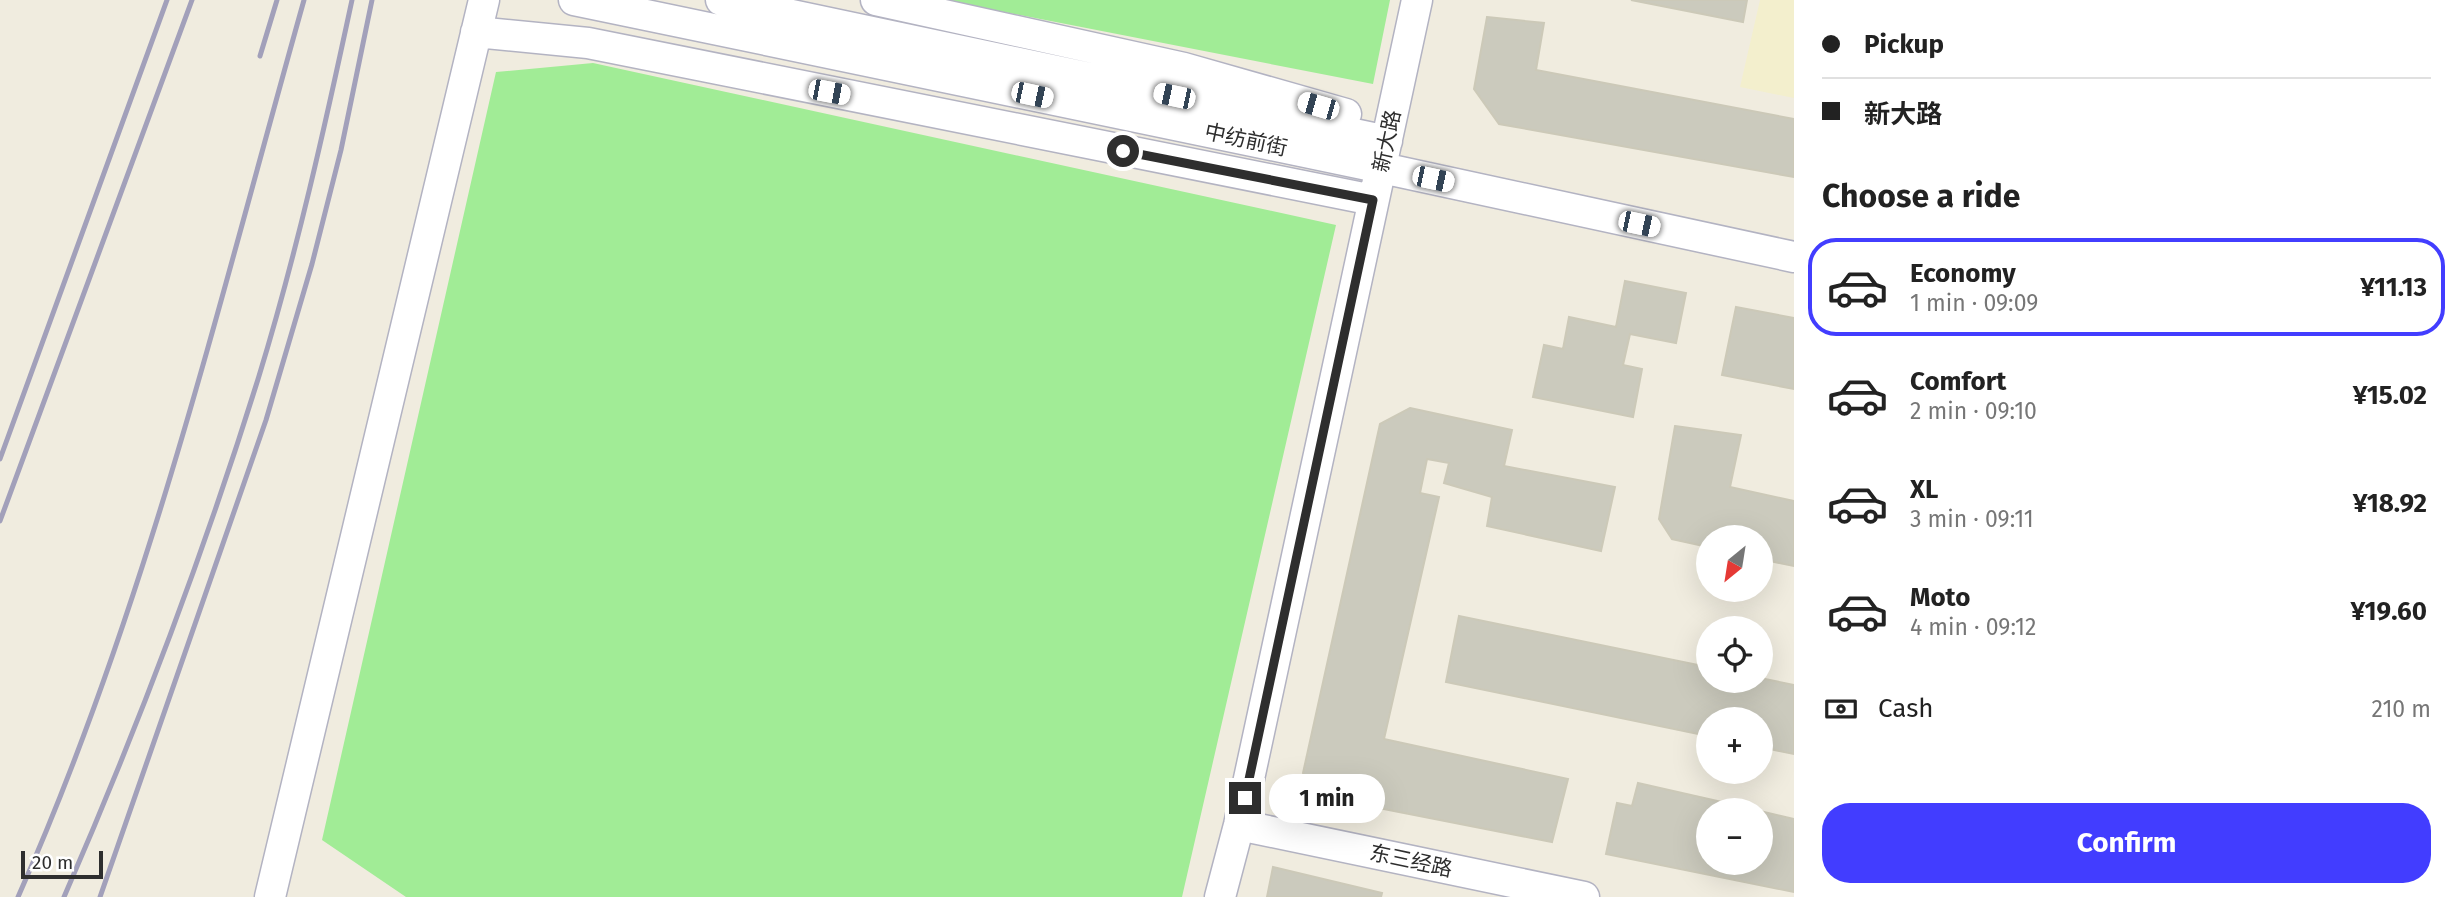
<!DOCTYPE html>
<html lang="en">
<head>
<meta charset="utf-8">
<style>
  body { margin:0; font-family:"Fira Sans","Noto Sans SC",sans-serif; background:#f2f2f2; color:#222; height:100vh; display:flex; flex-direction:column; font-size:26px; white-space:nowrap }
  * { box-sizing:border-box; margin:0 }
  p { font-size:23px; color:#767676 }
  .icon { flex:none; width:38px; height:38px; fill:none; stroke:currentColor; stroke-width:2; stroke-linecap:round; stroke-linejoin:round }
  .map { position:relative; flex:1; overflow:hidden }
  .drawer { display:flex; flex-direction:column; background:#fff; width:665px }
  .drawer>* { flex:none }
  .hud { display:grid; align-content:center; height:154px; padding:0 28px; background:#fff }
  .needle { width:46px; rotate:210deg }
  .controls { position:absolute; left:1696px; top:525px; display:grid; gap:14px }
  .controls a { display:grid; place-items:center; width:77px; height:77px; border-radius:50%; background:#fff; box-shadow:0 7px 28px #0002; font-size:35px }
  .scale { position:absolute; left:21px; bottom:18px; width:82px; box-sizing:border-box; padding-left:7px; border:4px solid #2e2e2e; border-top:0; font-size:19px; line-height:24px; white-space:nowrap; color:#2e2e2e; -webkit-text-stroke:5px #fff; paint-order:stroke }
  .end { position:absolute; width:32px; height:32px; margin:-16px; border:9px solid #2e2e2e; background:#fff; box-shadow:0 0 0 4px #fff }
  .from { border-radius:50% }
  .bubble { position:absolute; height:49px; border-radius:24px; background:#fff; box-shadow:0 7px 28px #0002; font-size:23px; font-weight:700; line-height:49px; text-align:center }
  .car { position:absolute; width:21px; height:42px; margin:-21px -10px; border-radius:9px; box-shadow:0 0 5px 2px #0007; background:linear-gradient(#fff 24%,#345 0 40%,#fff 0 76%,#345 0 86%,#fff 0) }
  .hud b { display:flex; align-items:center; gap:24px; height:66px; font-size:26px }
  .hud b+b { border-top:2px solid #e0e0e0 }
  .hud i { width:18px; height:18px; background:#222 }
  ul { padding:0; list-style:none }
  li { display:flex; align-items:center; gap:21px; height:98px; margin:0 14px 10px; padding:0 14px; border:4px solid transparent; border-radius:28px }
  li div { flex:1 }
  li b { display:block; font-size:26px }
  li em { font-style:normal; font-weight:700 }
  li.on { border-color:#423dff }
  li>.icon { width:63px; height:63px; stroke-width:1.5 }
  h2 { padding:0 28px; font-size:32px; line-height:84px }
  .pay { display:flex; align-items:center; gap:18px; height:77px; padding:0 28px; font-size:26px }
  .pay p { margin-inline-start:auto }
  .primary-button { display:flex; gap:14px; margin-top:auto; padding:14px 28px }
  .primary-button a { flex:1; height:80px; border-radius:28px; background:#423dff; color:#fff; font-size:28px; font-weight:700; line-height:80px; text-align:center }
  main { display:flex; flex:1; min-height:0 }
  .map>svg:first-child { display:block }
</style>
</head>
<body>
<main>
<div class="map">
<svg width="1794" height="897" viewBox="0 0 1794 897">
  <rect width="100%" height="100%" fill="#f0ecdf"/>
  <path fill="#f3efcd" d="M 1760,0 L 1794,0 L 1794,98 L 1740,87 Z"/>
  <path fill="#a1ec96" d="M 943,0 L 1390,0 L 1373,84 Z
    M 593,63 L 1336,225 L 1182,897 L 406,897 L 322,840 L 496,72 Z"/>
  <path fill="#cbcabd" stroke="#ccc9b8" stroke-width="2" d="M 1631,0 L 1747,0 L 1743,22 Z
    M 1487,17 L 1544,23 L 1536,70 L 1794,119 L 1794,177 L 1499,124 L 1474,89 Z
    M 1625,281 L 1686,293 L 1676,343 L 1630,334 L 1623,365 L 1642,369 L 1633,417 L 1533,397 L 1544,345 L 1563,349 L 1569,317 L 1616,327 Z
    M 1736,307 L 1794,318 L 1794,389 L 1722,375 Z
    M 1410,408 L 1512,430 L 1504,466 L 1615,487 L 1601,551 L 1487,526 L 1492,497 L 1444,483 L 1449,463 L 1427,459 L 1420,493 L 1439,497 L 1384,739 L 1568,779 L 1552,842 L 1318,796 L 1303,773 L 1380,424 Z
    M 1675,426 L 1741,435 L 1730,487 L 1794,501 L 1794,566 L 1760,559 L 1760,537 L 1708,537 L 1708,547 L 1672,539 L 1659,519 Z
    M 1459,616 L 1708,667 L 1708,681 L 1760,681 L 1760,678 L 1794,685 L 1794,754 L 1760,747 L 1760,719 L 1708,719 L 1708,736 L 1446,682 Z
    M 1638,783 L 1757,810 L 1708,810 L 1708,863 L 1760,863 L 1760,811 L 1794,819 L 1794,892 L 1606,854 L 1617,803 L 1632,806 Z
    M 1273,867 L 1382,893 L 1381,897 L 1267,897 Z"/>
  <g fill="none" stroke-linecap="round" stroke-linejoin="round">
    <g stroke="#b3b3c2" stroke-width="33">
      <path id="minor" d="M 574,0 L 1382,168 L 1794,257
        M 721,0 L 1387,141
        M 876,0 L 1184,68 L 1346,114
        M 476,32 L 588,43 L 1373,200
        M 1239,825 L 1584,897
        M 270,897 L 484,0
        M 1220,897 L 1239,825 L 1417,0"/>
    </g>
    <use href="#minor" stroke="#fff" stroke-width="30"/>
    <path stroke="#a2a0ba" stroke-width="5" d="M 260,56 L 277,0
      M 0,459 L 167,0
      M 0,521 L 192,0
      M 18,897 C 146,609 219,302 304,0
      M 64,897 C 138,727 204,553 259,376 C 297,252 325,126 352,0
      M 100,897 L 266,420 L 312,264 L 341,150 L 372,0"/>
  </g>
  <g fill="none" stroke-linecap="round" stroke-linejoin="round">
    <path stroke="#2e2e2e" stroke-width="9" d="M 1123,151 L 1373,200 L 1245,798"/>
  </g>
  <g text-anchor="middle" dominant-baseline="central" stroke-width="5" stroke-linejoin="round" paint-order="stroke">
    <g font-size="21" fill="#2e2e2e" stroke="#fff">
      <text transform="translate(1246 140) rotate(12)">中纺前街</text>
      <text transform="translate(1387 141) rotate(-78)">新大路</text>
      <text transform="translate(1411 861) rotate(12)">东三经路</text>
    </g>
  </g>
</svg>
<div class="controls">
<a><svg class="needle" viewBox="-14 -14 28 28"><path d="M0-13l5 13h-10z" fill="#e53935"/><path d="M0 13l5-13h-10z" fill="#767676"/></svg></a>
<a><svg class="icon" aria-label="locate" viewBox="0 0 24 24"><circle cx="12" cy="12" r="6"/><path d="M12 2v4M12 18v4M2 12h4M18 12h4"/></svg></a>
<a>+</a>
<a>−</a>
</div>
<div class="scale">20 m</div>
<i class="end from" style="left:1123px;top:151px"></i>
<i class="end" style="left:1245px;top:798px"></i>
<div class="bubble" style="left:1269px;top:774px;width:116px">1 min</div>
<i class="car" style="left:829px;top:92px;rotate:101deg"></i>
<i class="car" style="left:1032px;top:95px;rotate:102deg"></i>
<i class="car" style="left:1174px;top:96px;rotate:282deg"></i>
<i class="car" style="left:1318px;top:106px;rotate:286deg"></i>
<i class="car" style="left:1433px;top:179px;rotate:102deg"></i>
<i class="car" style="left:1639px;top:224px;rotate:102deg"></i>
</div>
<section class="drawer">
<div class="hud">
<b><i class="from"></i>Pickup</b>
<b><i></i>新大路</b>
</div>
<h2>Choose a ride</h2>
<ul>
<li class="on"><svg class="icon" aria-label="car" viewBox="0 0 24 24"><path d="M5 17H2v-5l4-1 3-4h7l3 4 3 1v5h-3M9 17h6M6 11h13"/><circle cx="7" cy="17" r="2"/><circle cx="17" cy="17" r="2"/></svg><div><b>Economy</b><p>1 min · 09:09</p></div><em>¥11.13</em></li>
<li><svg class="icon" aria-label="car" viewBox="0 0 24 24"><path d="M5 17H2v-5l4-1 3-4h7l3 4 3 1v5h-3M9 17h6M6 11h13"/><circle cx="7" cy="17" r="2"/><circle cx="17" cy="17" r="2"/></svg><div><b>Comfort</b><p>2 min · 09:10</p></div><em>¥15.02</em></li>
<li><svg class="icon" aria-label="car" viewBox="0 0 24 24"><path d="M5 17H2v-5l4-1 3-4h7l3 4 3 1v5h-3M9 17h6M6 11h13"/><circle cx="7" cy="17" r="2"/><circle cx="17" cy="17" r="2"/></svg><div><b>XL</b><p>3 min · 09:11</p></div><em>¥18.92</em></li>
<li><svg class="icon" aria-label="car" viewBox="0 0 24 24"><path d="M5 17H2v-5l4-1 3-4h7l3 4 3 1v5h-3M9 17h6M6 11h13"/><circle cx="7" cy="17" r="2"/><circle cx="17" cy="17" r="2"/></svg><div><b>Moto</b><p>4 min · 09:12</p></div><em>¥19.60</em></li>
</ul>
<div class="pay"><svg class="icon" aria-label="cash" viewBox="0 0 24 24"><path d="M3 7h18v10H3z"/><circle cx="12" cy="12" r="2"/></svg>Cash<p>210 m</p></div>
<div class="primary-button"><a>Confirm</a></div>
</section>
</main>
</body>
</html>
